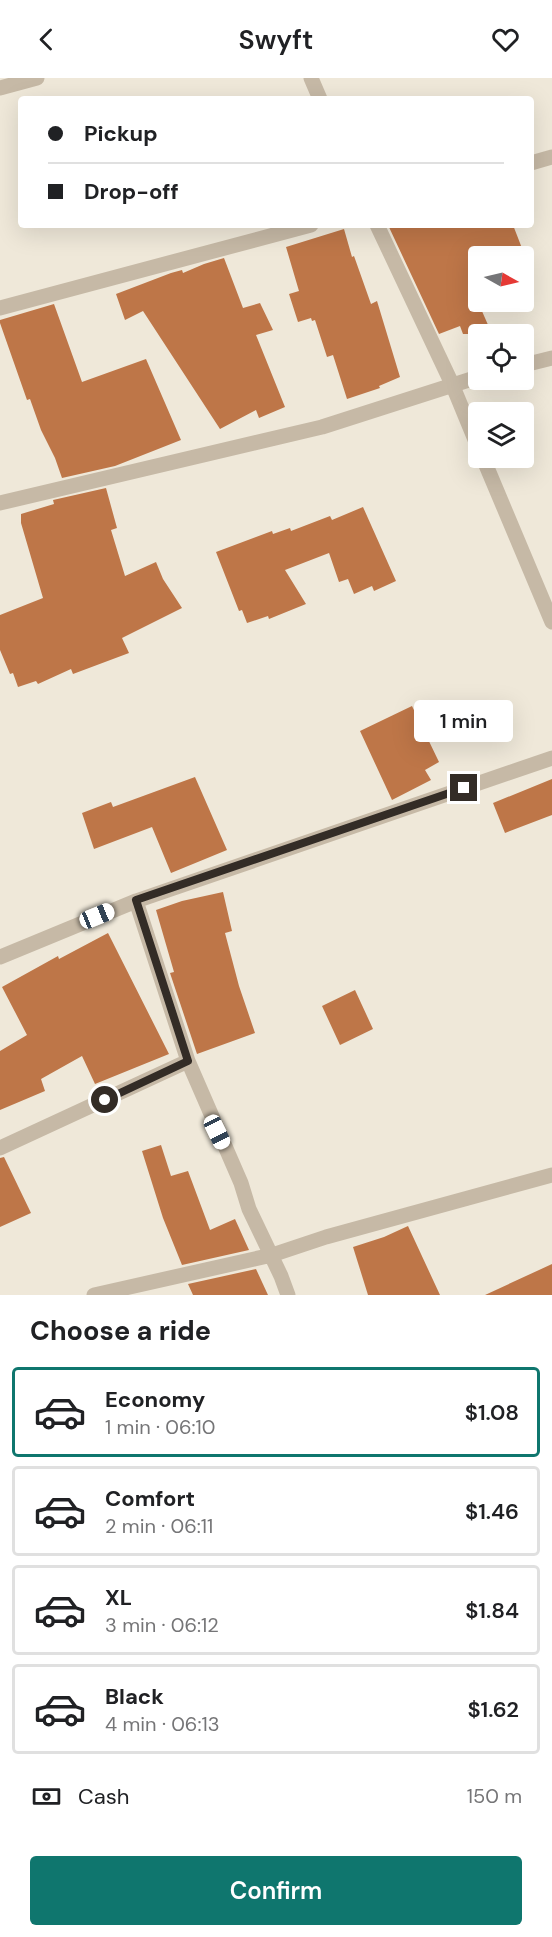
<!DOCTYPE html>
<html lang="en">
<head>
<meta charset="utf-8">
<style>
  body { margin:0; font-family:"DM Sans",sans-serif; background:#f6f6f6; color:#202124; height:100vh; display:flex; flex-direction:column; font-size:22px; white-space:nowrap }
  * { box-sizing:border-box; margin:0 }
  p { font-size:20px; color:#757577 }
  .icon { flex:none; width:33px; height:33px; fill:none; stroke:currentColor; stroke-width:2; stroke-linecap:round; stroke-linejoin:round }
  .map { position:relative; height:1217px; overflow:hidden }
  .drawer { display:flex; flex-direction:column; background:#fff; flex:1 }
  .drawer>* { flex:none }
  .banner { position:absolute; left:18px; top:18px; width:516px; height:132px; border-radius:6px; box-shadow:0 6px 24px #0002; display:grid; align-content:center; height:132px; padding:0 30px; background:#fff }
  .needle { width:39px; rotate:98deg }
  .fabs { position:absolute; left:468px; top:168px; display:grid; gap:12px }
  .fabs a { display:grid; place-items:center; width:66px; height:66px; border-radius:6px; background:#fff; box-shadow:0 6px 24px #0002; font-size:30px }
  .end { position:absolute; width:27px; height:27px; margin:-14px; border:8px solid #332c26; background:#fff; box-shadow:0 0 0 3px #fff }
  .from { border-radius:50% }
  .bubble { position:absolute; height:42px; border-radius:6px; background:#fff; box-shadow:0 6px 24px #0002; font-size:20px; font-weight:600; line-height:42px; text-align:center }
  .car { position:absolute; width:18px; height:36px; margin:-18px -9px; border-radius:8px; box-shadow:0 0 4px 2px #0007; background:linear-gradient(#fff 24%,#345 0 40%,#fff 0 76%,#345 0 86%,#fff 0) }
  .banner b { display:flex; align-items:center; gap:21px; height:57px; font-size:22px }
  .banner b+b { border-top:2px solid #e0e0e0 }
  .banner i { width:15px; height:15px; background:#202124 }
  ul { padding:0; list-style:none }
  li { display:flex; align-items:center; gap:18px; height:90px; margin:0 12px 9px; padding:0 18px; border:3px solid #e0e0e0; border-radius:6px }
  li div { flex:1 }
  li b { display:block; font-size:22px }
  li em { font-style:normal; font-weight:600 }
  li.selected { border-color:#0f766e }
  li>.icon { width:54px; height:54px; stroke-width:1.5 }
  h2 { padding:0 30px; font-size:27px; line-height:72px }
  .pay { display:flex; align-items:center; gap:15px; height:66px; padding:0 30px; font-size:22px }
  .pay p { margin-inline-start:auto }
  .cta { display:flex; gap:12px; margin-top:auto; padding:12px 30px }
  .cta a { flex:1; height:69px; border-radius:6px; background:#0f766e; color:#fff; font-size:24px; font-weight:600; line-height:69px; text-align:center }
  header { display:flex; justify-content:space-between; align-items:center; height:78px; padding:0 30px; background:#fff; font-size:27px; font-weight:600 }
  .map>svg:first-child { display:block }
</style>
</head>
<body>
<header><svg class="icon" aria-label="back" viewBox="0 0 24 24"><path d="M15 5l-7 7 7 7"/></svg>Swyft<svg class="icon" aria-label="heart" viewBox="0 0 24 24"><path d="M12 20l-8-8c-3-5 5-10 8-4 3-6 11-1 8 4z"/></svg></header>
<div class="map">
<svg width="552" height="1217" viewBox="0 0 552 1217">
  <rect width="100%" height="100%" fill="#efe8d9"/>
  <path fill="#be7648" d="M 388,147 L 513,147 L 525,178 L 478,178 L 478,192 L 470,195 L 478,224 L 492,256 L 463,256 L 460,248 L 439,256 Z
    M 344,151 L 352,179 L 354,178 L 371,226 L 377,223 L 400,299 L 379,308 L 380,310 L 347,321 L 333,277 L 327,279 L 315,242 L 312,243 L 311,240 L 298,244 L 289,216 L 299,213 L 286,169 Z
    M 224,180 L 243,230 L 260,225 L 273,252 L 256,257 L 285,329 L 259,340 L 256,332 L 220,351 L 143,233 L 125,242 L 116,216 L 171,195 L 182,192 L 183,195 L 204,186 Z
    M 54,226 L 82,304 L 146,281 L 181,362 L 115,388 L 62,400 L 55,380 L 41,352 L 30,321 L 27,322 L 0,245 L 0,242 Z
    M 106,410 L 117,450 L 111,452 L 125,498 L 156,484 L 163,501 L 182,530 L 122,560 L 129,575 L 73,596 L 71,591 L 38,606 L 36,603 L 18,609 L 13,595 L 10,596 L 0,572 L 0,537 L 43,520 L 21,445 L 21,436 L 54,426 L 53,422 Z
    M 363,429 L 396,503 L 374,513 L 372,508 L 354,516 L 348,501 L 339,504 L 329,475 L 285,492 L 306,526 L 269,541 L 268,538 L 247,545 L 242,532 L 239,533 L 216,474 L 272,453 L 273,456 L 290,450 L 291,453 L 330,438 L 332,442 Z
    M 412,628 L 439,684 L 425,692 L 431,702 L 392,722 L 360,653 Z
    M 195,699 L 227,772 L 171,795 L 152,749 L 94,771 L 82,735 L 111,724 L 113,729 Z
    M 552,701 L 552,737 L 505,755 L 493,725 Z
    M 223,814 L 232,853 L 225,855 L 239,908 L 255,955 L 197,976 L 170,895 L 174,894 L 156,832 L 182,823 Z
    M 108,855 L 169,976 L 95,1006 L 82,978 L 41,1001 L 45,1013 L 0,1032 L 0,973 L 27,957 L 2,909 L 58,878 L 59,881 Z
    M 355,912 L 373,951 L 340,967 L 322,928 Z
    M 161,1067 L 171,1098 L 188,1093 L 210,1152 L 235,1141 L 249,1172 L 182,1187 L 163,1140 L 142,1073 Z
    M 4,1079 L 31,1135 L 0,1149 L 0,1080 Z
    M 408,1148 L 440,1217 L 368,1217 L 353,1169 L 384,1159 Z
    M 552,1186 L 552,1217 L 485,1217 Z
    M 256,1191 L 268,1217 L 193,1217 L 188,1206 Z"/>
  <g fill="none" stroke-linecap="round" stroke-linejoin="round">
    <path stroke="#c6b9a6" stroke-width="15" d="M 311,0 L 320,21
      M 0,10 L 37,0
      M 531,85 L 552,79
      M 377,147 L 452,306 L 478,369
      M 0,230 L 311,147
      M 524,287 L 552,280
      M 483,380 L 552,544
      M 0,425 L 322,349 L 478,299
      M 136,823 L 188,983 L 241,1105 L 249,1131 L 281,1198 L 288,1217
      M 0,879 L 136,823 L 552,680
      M 0,1070 L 188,983
      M 94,1217 L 272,1177 L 326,1159 L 552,1097"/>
  </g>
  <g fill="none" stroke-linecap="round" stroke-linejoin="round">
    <path stroke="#332c26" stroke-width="8" d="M 105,1022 L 188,983 L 136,822 L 464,710"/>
  </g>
</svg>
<div class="fabs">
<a><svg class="needle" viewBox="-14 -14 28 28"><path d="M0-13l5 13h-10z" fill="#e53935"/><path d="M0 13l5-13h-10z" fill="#757577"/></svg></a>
<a><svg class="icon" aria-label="locate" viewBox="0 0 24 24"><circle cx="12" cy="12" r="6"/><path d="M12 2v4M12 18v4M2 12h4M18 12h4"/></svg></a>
<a><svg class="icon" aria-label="layers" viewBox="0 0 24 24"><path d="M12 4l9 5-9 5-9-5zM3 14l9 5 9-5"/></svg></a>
</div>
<i class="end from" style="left:105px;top:1022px"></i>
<i class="end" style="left:464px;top:710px"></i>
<div class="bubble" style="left:414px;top:622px;width:99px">1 min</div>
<i class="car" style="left:97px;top:838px;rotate:68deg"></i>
<i class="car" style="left:217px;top:1054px;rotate:154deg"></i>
<div class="banner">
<b><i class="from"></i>Pickup</b>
<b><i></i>Drop-off</b>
</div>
</div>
<section class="drawer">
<h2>Choose a ride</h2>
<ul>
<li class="selected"><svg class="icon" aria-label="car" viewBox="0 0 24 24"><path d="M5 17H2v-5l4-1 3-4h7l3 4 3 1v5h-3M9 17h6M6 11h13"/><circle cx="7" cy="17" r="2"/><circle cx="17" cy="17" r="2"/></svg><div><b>Economy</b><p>1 min · 06:10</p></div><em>$1.08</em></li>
<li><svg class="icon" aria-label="car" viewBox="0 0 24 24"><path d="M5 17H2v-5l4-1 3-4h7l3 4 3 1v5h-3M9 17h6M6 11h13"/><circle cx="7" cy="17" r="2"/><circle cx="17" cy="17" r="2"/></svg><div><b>Comfort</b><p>2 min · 06:11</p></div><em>$1.46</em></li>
<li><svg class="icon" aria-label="car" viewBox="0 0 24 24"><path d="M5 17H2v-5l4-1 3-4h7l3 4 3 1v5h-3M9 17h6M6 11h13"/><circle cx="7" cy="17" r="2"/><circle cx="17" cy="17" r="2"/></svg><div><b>XL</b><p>3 min · 06:12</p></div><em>$1.84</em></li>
<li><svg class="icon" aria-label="car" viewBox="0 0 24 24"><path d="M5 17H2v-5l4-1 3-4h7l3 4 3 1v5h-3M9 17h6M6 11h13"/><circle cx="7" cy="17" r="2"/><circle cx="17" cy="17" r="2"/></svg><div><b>Black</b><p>4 min · 06:13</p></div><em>$1.62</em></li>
</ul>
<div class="pay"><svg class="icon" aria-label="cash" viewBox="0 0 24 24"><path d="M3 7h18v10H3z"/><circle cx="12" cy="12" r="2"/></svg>Cash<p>150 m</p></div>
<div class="cta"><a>Confirm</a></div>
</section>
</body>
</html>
